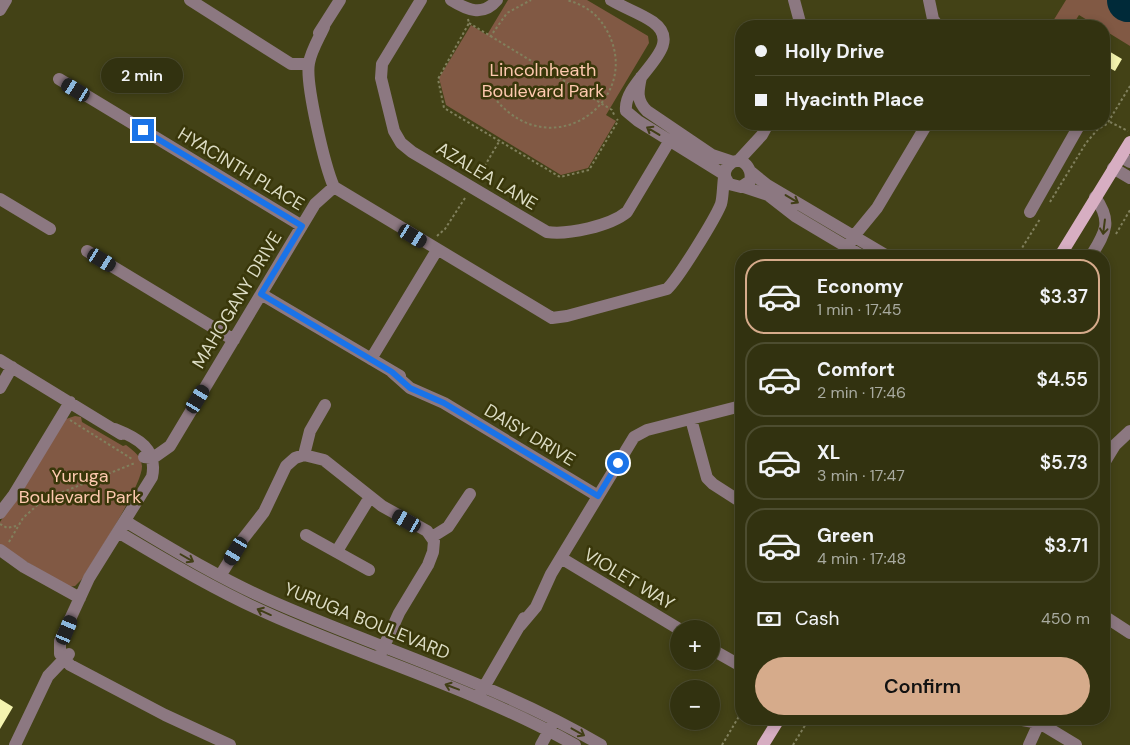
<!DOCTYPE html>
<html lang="en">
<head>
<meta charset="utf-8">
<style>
  body { margin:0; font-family:"DM Sans",sans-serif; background:#3a3a19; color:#f1f3f6; height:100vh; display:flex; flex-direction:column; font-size:19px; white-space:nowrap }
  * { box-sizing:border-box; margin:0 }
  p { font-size:16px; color:#a8aa9f }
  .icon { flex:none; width:28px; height:28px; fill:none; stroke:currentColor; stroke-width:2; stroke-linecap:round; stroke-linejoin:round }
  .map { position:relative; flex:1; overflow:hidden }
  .sheet { position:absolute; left:735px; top:250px; width:375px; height:475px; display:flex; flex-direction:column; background:#323210; border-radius:20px; box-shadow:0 2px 8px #0003,0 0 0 1px #4d4d30 }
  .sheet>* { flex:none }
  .top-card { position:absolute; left:735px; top:20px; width:375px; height:110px; border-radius:20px; box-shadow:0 2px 8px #0003,0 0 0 1px #4d4d30; display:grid; align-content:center; height:110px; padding:0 20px; background:#323210 }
  .controls { position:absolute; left:670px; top:620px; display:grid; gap:10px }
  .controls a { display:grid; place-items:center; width:50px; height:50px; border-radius:50%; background:#323210; box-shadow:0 2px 8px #0003,0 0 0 1px #4d4d30; font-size:25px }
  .end { position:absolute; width:22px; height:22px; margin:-11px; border:6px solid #1a73e8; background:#fff; box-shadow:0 0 0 2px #fff }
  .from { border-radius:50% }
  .bubble { position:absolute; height:35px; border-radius:18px; background:#323210; box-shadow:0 2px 8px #0003,0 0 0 1px #4d4d30; font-size:16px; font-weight:600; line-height:35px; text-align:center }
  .car { position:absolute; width:15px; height:30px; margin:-15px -8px; border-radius:6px; box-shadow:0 0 4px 1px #0007; background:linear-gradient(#222 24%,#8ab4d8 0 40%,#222 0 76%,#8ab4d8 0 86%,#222 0) }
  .top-card b { display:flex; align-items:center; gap:18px; height:48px; font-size:19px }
  .top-card b+b { border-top:1px solid #4d4d30 }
  .top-card i { width:12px; height:12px; background:#f1f3f6 }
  ul { padding:9px 0 0; list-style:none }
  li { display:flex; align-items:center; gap:15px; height:75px; margin:0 10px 8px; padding:0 10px; border:2px solid #4d4d30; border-radius:20px }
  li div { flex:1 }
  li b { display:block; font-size:19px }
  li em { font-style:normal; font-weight:600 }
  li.active { border-color:#d6ab8b }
  li>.icon { width:45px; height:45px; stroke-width:1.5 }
  .pay { display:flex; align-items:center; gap:12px; height:55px; padding:0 20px; font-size:19px }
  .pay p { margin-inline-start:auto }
  .button { display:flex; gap:10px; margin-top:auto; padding:10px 20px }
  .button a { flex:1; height:58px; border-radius:30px; background:#d6ab8b; color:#111; font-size:20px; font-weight:600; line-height:58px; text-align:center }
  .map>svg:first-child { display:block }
</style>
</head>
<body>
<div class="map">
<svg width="1130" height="745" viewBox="0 0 1130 745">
  <rect width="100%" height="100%" fill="#434216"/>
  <path fill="#815944" d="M 508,0 L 587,0 L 648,36 L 649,43 L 606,115 L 616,121 L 588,168 L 561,175 L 446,105 L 439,78 L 471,25 L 487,35 Z
    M 1066,0 L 1130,0 L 1130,46 L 1104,30 L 1104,26 L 1097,26 L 1079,15 L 1072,26 L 1050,26 Z
    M 75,416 L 81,417 L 82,422 L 123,446 L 126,445 C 134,451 141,456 142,466 C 143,485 94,559 82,579 L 75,586 L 67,587 L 0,545 L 0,522 L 66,419 Z"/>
  <path fill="#002a39" d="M 1107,0 L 1130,0 L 1130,22 C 1117,23 1107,13 1107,0 Z"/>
  <path fill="#f4f4af" d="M 1107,50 L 1122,59 L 1115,71 L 1104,65 L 1104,55 Z
    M 0,699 L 13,707 L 0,729 Z"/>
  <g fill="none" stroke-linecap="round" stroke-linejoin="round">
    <path stroke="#81805d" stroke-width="2" stroke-dasharray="2.5 2.5" stroke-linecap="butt" d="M 468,19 L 469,23 L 438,79 L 444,108 L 560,177 L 589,170 L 618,121 L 617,119
      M 469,23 L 612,110 L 615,117
      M 490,37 L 507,13 L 531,0
      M 497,101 C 554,167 646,98 606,29 C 597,13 584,5 567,0
      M 1110,122 L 1128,131
      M 477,179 L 500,140
      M 1050,202 L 1086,143 L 1098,129 L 1107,124 L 1130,86
      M 1116,234 L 1130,210
      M 437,236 L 445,229 L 465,198
      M 1017,256 L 1040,219
      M 70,420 L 132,459
      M 0,524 L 7,528 L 16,526
      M 9,542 L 23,518 L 43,500 L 135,463
      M 722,745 L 741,713
      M 793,745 L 809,719"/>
    <path stroke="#8c7881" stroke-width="12" d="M 190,0 L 291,64 L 308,64
      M 421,0 L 382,64 L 381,78 L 394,131 L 401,143 L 412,152 L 547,232 C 568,235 610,226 627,212 L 670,140
      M 451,0 C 467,10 483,17 497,0
      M 611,0 C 624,8 640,13 653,22 C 689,48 622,79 626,111 L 638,121 L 725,175
      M 794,0 L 801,26
      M 929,0 L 933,19 L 938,26
      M 0,10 L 6,0
      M 324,27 C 319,38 311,51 309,63 C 305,83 325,167 334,187 L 552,318 L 567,316 L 667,289 C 678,279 715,219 721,204 C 724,194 722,172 728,166 C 739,153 754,167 750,181 L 741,187 L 729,184 L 725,177
      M 319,33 L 340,0
      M 641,77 C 638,91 636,100 647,111 L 712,155 L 733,162
      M 59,79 L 302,226
      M 1121,157 L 1130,162
      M 738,161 L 762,135 L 768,124
      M 1113,168 L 1130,178
      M 751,172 L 767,185 L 887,256
      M 744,187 L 768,195 L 795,216 L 862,256
      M 0,199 L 50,229
      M 1030,212 L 1080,124
      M 87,251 L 234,340
      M 843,256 L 854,236 L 877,208 L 927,124
      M 1091,256 C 1105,233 1113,222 1095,197
      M 261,294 L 400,376
      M 371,359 L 437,250
      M 0,360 L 121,434
      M 392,372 L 410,388 L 444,403 L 598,496
      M 0,388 L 12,367
      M 691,419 L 707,478 L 713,484 L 741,502
      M 115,429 C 138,438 158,449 152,477 L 89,578 L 60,641 L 60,654 L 70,665 L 165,715 L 230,745
      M 304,455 L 310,431 L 325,405
      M 144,457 L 153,458 L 170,446 L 315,204 L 334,187
      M 1104,463 L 1115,445 L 1130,431
      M 0,513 L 13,496 L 70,402
      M 125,521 C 175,551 224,581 278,604 C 386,651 499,685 601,745
      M 118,532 C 170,563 222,594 278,618 C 377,661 481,692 575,745
      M 306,535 L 369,570
      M 432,537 L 448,527 L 470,494
      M 0,550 L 24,567 L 80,598
      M 337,551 L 370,497
      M 561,558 L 679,629
      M 220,576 L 243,539 L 264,512 L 286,466 L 295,458 L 304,455 L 324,460 L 382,506 L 427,531 L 434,541 L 433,552 L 428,565 L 399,613 L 381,653
      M 1104,616 L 1130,633
      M 520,626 L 536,607 L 551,574 L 634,437 L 647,430 L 741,406
      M 711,649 L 741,666
      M 480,694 L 524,618
      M 1016,719 L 1039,723
      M 1033,719 L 1076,745
      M 15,745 L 48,676 L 69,654
      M 541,745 L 553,723
      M 1029,745 L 1039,723"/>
    <path stroke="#d7aec2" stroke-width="12" d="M 1060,256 L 1130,142
      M 763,745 L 779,719"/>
  </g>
  <defs><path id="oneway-shaft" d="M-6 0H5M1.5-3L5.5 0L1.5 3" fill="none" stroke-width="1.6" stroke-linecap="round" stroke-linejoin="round" transform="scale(1.25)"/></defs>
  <g stroke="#413e16">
    <use href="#oneway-shaft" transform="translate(653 131) rotate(-149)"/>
    <use href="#oneway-shaft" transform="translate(792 199) rotate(31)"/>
    <use href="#oneway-shaft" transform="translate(1104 227) rotate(97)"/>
    <use href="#oneway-shaft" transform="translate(187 558) rotate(30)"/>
    <use href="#oneway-shaft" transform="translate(264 612) rotate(-156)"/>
    <use href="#oneway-shaft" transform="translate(452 687) rotate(-159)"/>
    <use href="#oneway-shaft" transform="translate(578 732) rotate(29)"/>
  </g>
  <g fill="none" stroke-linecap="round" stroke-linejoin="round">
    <path stroke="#1a73e8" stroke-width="6" d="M 143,130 L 302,226 L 261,294 L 392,372 L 410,388 L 444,403 L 598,496 L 618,463"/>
  </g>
  <g text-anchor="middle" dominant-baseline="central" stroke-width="5" stroke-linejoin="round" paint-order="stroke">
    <g font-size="18" fill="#fec9af" stroke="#39370a">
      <text x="543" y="70">Lincolnheath<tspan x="543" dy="21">Boulevard Park</tspan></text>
      <text x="80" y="476">Yuruga<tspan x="80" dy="21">Boulevard Park</tspan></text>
    </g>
    <g font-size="18" fill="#dcdcc4" stroke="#39370a">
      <text transform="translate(241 169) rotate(31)">HYACINTH PLACE</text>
      <text transform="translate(487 176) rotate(31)">AZALEA LANE</text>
      <text transform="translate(237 300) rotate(-59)">MAHOGANY DRIVE</text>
      <text transform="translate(530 435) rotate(31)">DAISY DRIVE</text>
      <text transform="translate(629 579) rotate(31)">VIOLET WAY</text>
      <text transform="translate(367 621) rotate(22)">YURUGA BOULEVARD</text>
    </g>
  </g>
</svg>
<div class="controls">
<a>+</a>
<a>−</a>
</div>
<i class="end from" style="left:618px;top:463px"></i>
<i class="end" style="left:143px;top:130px"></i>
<div class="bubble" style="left:101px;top:58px;width:82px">2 min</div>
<i class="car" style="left:76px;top:90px;rotate:301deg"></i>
<i class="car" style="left:413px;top:236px;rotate:121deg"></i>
<i class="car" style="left:102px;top:260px;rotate:121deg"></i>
<i class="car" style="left:198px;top:399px;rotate:31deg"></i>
<i class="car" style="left:407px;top:521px;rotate:300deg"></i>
<i class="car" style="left:236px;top:551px;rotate:211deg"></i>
<i class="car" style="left:67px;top:630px;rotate:23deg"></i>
<div class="top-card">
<b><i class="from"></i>Holly Drive</b>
<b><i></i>Hyacinth Place</b>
</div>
<section class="sheet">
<ul>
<li class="active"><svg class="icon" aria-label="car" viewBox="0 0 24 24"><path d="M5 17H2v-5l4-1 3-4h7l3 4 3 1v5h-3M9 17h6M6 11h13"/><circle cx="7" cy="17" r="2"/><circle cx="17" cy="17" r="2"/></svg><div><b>Economy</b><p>1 min · 17:45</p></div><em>$3.37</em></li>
<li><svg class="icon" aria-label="car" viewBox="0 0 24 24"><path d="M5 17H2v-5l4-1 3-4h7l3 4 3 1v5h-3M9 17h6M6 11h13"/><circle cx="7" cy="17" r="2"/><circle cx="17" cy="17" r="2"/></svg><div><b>Comfort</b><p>2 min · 17:46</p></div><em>$4.55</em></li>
<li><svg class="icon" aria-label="car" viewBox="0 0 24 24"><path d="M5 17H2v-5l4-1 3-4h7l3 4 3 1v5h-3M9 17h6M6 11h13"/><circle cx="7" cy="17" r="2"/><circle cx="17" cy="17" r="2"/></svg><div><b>XL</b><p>3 min · 17:47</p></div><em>$5.73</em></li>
<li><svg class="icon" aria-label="car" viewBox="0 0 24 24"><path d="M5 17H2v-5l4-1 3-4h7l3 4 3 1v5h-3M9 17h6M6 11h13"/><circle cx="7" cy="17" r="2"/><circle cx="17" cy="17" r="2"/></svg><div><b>Green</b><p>4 min · 17:48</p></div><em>$3.71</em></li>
</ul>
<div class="pay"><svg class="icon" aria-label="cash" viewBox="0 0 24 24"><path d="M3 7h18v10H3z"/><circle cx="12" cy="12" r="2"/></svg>Cash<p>450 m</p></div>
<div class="button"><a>Confirm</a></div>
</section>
</div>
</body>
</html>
